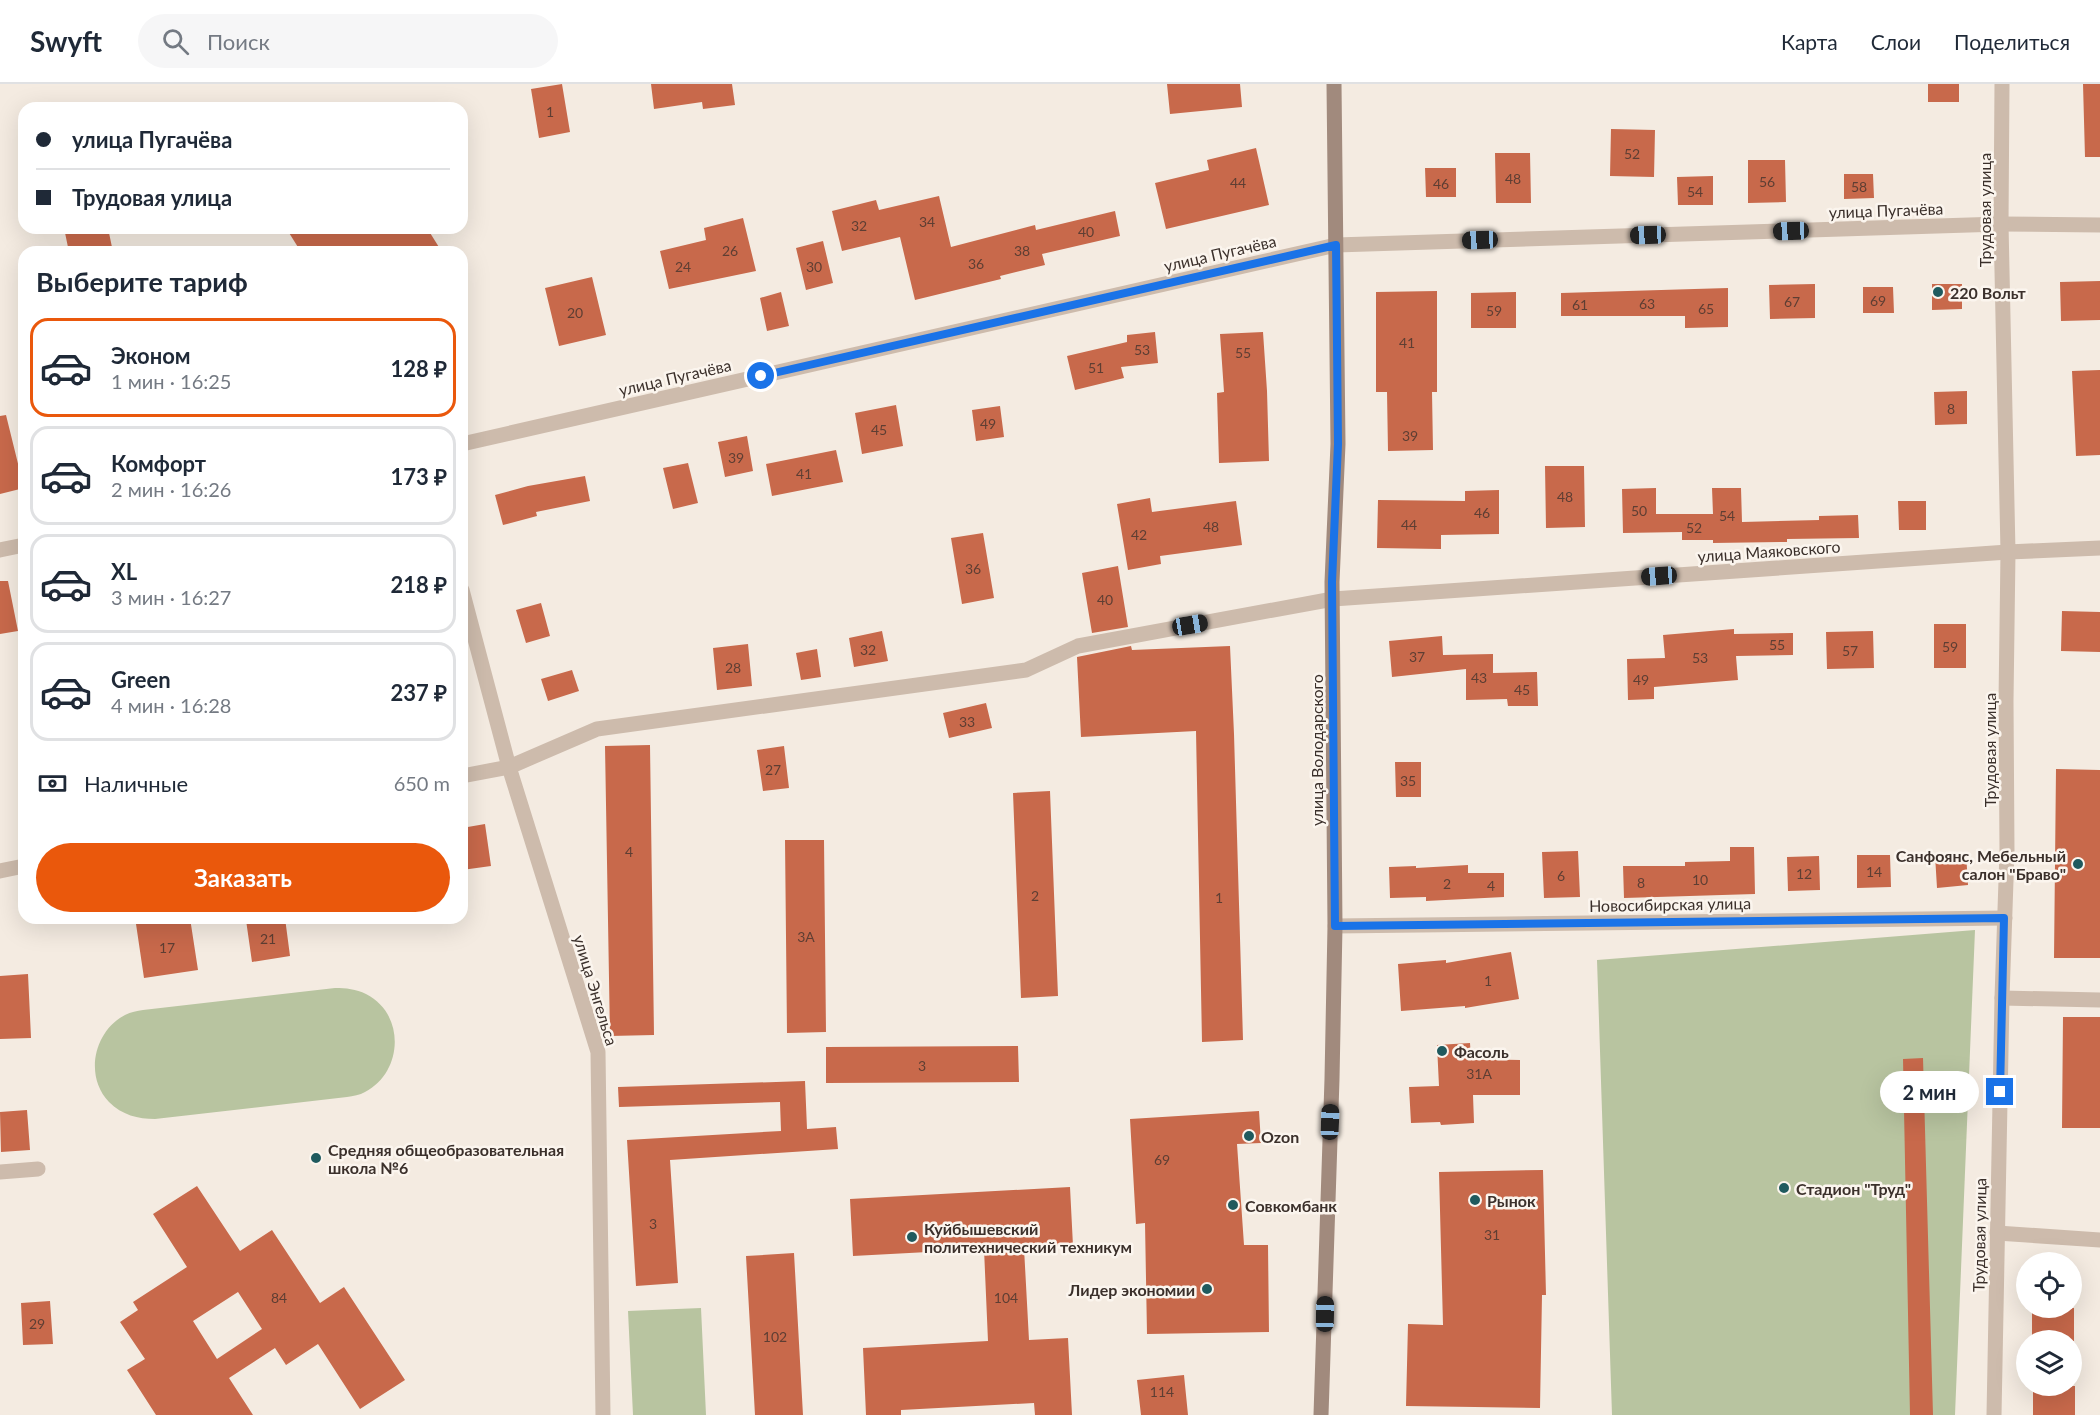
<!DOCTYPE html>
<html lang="ru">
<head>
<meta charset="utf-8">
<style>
  body { margin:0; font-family:Lato,sans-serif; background:#f6f6f7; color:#1f2937; height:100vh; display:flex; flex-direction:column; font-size:22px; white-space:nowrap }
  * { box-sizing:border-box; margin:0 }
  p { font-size:20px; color:#747a83 }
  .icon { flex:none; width:33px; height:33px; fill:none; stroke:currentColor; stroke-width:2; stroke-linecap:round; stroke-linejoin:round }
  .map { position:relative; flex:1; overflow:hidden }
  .sheet { position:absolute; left:18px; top:162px; width:450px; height:678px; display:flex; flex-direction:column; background:#fff; border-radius:18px; box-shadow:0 6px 24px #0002 }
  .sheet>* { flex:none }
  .banner { position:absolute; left:18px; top:18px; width:450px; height:132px; border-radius:18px; box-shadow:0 6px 24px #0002; display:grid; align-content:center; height:132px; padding:0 18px; background:#fff }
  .controls { position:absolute; left:2016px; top:1168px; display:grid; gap:12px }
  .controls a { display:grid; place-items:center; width:66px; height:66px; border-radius:50%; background:#fff; box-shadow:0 6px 24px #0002; font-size:30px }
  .end { position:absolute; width:27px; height:27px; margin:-14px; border:8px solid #1a73e8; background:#fff; box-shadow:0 0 0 3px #fff }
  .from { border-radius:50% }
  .bubble { position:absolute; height:42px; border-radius:21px; background:#fff; box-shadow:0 6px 24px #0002; font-size:20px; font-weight:700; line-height:42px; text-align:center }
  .car { position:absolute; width:18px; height:36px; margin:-18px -9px; border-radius:8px; box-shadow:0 0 4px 2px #0007; background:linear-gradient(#222 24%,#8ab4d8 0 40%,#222 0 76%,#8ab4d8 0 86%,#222 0) }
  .banner b { display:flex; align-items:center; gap:21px; height:57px; font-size:22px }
  .banner b+b { border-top:2px solid #e0e1e3 }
  .banner i { width:15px; height:15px; background:#1f2937 }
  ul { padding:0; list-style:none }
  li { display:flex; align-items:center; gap:18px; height:99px; margin:0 12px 9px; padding:0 6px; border:3px solid #e0e1e3; border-radius:18px }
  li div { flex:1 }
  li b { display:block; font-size:22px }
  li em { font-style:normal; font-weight:700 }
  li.selected { border-color:#ea580c }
  li>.icon { width:54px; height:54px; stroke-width:1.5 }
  h2 { padding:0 18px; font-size:27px; line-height:72px }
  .pay { display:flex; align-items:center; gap:15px; height:66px; padding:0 18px; font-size:22px }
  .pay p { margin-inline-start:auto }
  .button { display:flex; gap:12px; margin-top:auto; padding:12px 18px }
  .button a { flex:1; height:69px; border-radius:36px; background:#ea580c; color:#fff; font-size:24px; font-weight:700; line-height:69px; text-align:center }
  header { display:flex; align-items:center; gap:36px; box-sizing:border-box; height:84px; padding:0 30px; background:#fff; border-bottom:2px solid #e0e1e3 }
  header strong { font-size:28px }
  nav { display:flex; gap:33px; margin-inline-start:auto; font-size:21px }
  .search { width:420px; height:54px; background:#f6f6f7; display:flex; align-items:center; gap:15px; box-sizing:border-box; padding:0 21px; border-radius:33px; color:#747a83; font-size:22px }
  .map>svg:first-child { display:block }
</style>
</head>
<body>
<header>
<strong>Swyft</strong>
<div class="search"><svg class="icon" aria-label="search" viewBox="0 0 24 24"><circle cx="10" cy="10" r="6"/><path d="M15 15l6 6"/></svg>Поиск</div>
<nav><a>Карта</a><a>Слои</a><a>Поделиться</a></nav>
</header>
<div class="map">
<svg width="2100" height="1331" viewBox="0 0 2100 1331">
  <rect width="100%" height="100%" fill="#f4ebe1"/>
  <path fill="#b8c4a0" d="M 1975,846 L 1955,1331 L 1612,1331 L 1597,876 Z
    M 335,904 C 346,904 356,905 366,910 C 406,930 403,989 365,1008 C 360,1011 353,1012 347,1013 L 155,1035 C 138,1035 122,1031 109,1018 C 84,992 94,947 125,931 C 131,928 137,927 143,926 Z
    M 701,1224 L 706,1331 L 633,1331 L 628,1227 Z"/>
  <path fill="#c8694b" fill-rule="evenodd" d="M 562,0 L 570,48 L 539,54 L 531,5 Z
    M 651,0 L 732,0 L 735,21 L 703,25 L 702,18 L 654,25 Z
    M 1167,0 L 1240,0 L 1242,23 L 1170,30 Z
    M 1928,0 L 1959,0 L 1959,18 L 1928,18 Z
    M 2083,0 L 2100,0 L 2100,73 L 2085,73 Z
    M 1611,45 L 1655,46 L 1654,93 L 1610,92 Z
    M 1256,64 L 1269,121 L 1166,145 L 1155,99 L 1209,86 L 1207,76 Z
    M 1495,69 L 1530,69 L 1531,119 L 1496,119 Z
    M 1748,76 L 1785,76 L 1786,118 L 1748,119 Z
    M 1425,84 L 1456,84 L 1456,113 L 1426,113 Z
    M 1844,90 L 1873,90 L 1874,114 L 1844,115 Z
    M 1713,92 L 1713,121 L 1678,121 L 1677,93 Z
    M 939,112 L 951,163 L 1035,141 L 1036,146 L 1115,127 L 1120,152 L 1042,170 L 1045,181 L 1000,192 L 1001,195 L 915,216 L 900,153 L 842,167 L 832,127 L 876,116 L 879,126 Z
    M 743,134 L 756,187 L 669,205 L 660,167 L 706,156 L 704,144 Z
    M 64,144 L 108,144 L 113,168 L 69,168 Z
    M 286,144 L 427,144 L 442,168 L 301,168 Z
    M 823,157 L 833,199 L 806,206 L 796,164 Z
    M 592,193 L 606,251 L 559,262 L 545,204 Z
    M 2100,197 L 2100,236 L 2061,237 L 2060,198 Z
    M 1815,200 L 1815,234 L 1770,235 L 1769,201 Z
    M 1932,200 L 1962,200 L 1962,225 L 1932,226 Z
    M 1863,203 L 1893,203 L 1894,229 L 1863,229 Z
    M 1728,204 L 1728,243 L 1685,244 L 1685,232 L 1561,232 L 1561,209 Z
    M 1437,207 L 1437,308 L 1432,308 L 1433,366 L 1388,367 L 1387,308 L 1376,308 L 1376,208 Z
    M 781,208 L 789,242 L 767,247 L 760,214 Z
    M 1516,208 L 1516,244 L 1471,244 L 1471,209 Z
    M 1155,248 L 1158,279 L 1121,283 L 1124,294 L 1075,306 L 1067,272 L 1127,258 L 1127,251 Z
    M 1263,248 L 1267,307 L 1269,377 L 1219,379 L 1217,309 L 1224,308 L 1220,250 Z
    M 2100,286 L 2100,371 L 2076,372 L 2072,287 Z
    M 1967,307 L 1967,340 L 1935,341 L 1934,308 Z
    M 896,321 L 903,362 L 862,370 L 855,329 Z
    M 1000,322 L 1004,353 L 976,357 L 972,326 Z
    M 6,331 L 24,404 L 0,410 L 0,332 Z
    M 747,352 L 753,387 L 725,393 L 718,358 Z
    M 836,366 L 843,398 L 772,412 L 766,380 Z
    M 688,379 L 698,419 L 673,425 L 663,384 Z
    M 1545,382 L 1584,382 L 1585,443 L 1546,444 Z
    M 585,392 L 590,417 L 536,428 L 537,432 L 503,441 L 495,411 L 528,402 Z
    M 1656,404 L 1656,430 L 1713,430 L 1712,404 L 1741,404 L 1742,438 L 1819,436 L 1819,432 L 1858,431 L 1859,454 L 1787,455 L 1787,458 L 1713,459 L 1713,456 L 1682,456 L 1682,448 L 1623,449 L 1622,405 Z
    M 1499,406 L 1499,450 L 1441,451 L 1441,465 L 1377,464 L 1378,416 L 1465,417 L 1465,407 Z
    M 1150,414 L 1152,428 L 1236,417 L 1242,461 L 1160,472 L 1161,480 L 1128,486 L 1117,420 Z
    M 1898,417 L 1926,417 L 1926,446 L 1899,446 Z
    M 983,449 L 994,514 L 962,520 L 951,454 Z
    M 1118,482 L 1128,543 L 1092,549 L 1082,489 Z
    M 0,497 L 8,497 L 18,547 L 0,550 Z
    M 541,519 L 550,552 L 526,559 L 516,526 Z
    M 2062,527 L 2100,528 L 2100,568 L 2061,567 Z
    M 1934,540 L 1966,540 L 1966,584 L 1934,584 Z
    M 1734,545 L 1734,550 L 1793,549 L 1793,571 L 1736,572 L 1738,596 L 1654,603 L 1654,615 L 1628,616 L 1627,575 L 1665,574 L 1663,551 Z
    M 882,547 L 888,577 L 854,583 L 849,554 Z
    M 1873,547 L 1874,584 L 1827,585 L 1826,548 Z
    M 1442,552 L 1443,571 L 1493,570 L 1493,589 L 1537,588 L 1538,622 L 1508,622 L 1507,615 L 1466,616 L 1466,585 L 1392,593 L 1389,557 Z
    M 748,560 L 752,602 L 717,606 L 713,564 Z
    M 1131,562 L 1132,566 L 1230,562 L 1234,650 L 1243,956 L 1202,958 L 1196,647 L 1081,653 L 1077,573 Z
    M 817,565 L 821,593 L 801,596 L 796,569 Z
    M 572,586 L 579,607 L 548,617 L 541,595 Z
    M 986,619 L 992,644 L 949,654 L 943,629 Z
    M 650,661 L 654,951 L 610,952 L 605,662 Z
    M 784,662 L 789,704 L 763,707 L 757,666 Z
    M 1395,678 L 1421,678 L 1421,713 L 1396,713 Z
    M 2056,685 L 2100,686 L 2100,874 L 2054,874 Z
    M 1050,707 L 1058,912 L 1021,914 L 1013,709 Z
    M 485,740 L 491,782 L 462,786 L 462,744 Z
    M 785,756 L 824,756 L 826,948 L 787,949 Z
    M 1730,763 L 1754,763 L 1755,810 L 1624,814 L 1623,782 L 1685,782 L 1685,778 L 1730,777 Z
    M 1578,767 L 1580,813 L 1544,814 L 1542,768 Z
    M 1966,769 L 1968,801 L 1937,804 L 1935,771 Z
    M 1857,771 L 1890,771 L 1891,803 L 1857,804 Z
    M 1819,772 L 1820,806 L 1788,807 L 1787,773 Z
    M 1468,781 L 1468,789 L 1504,789 L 1504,813 L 1426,817 L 1426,813 L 1390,814 L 1389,783 L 1416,782 L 1416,784 Z
    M 173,834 L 190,834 L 198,886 L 144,894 L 136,840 Z
    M 256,834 L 285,834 L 290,872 L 252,878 L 246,836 Z
    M 1511,868 L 1519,915 L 1465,924 L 1465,922 L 1401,927 L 1398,880 L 1446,876 L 1446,879 Z
    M 28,890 L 31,954 L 0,955 L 0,892 Z
    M 2063,933 L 2100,933 L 2100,1044 L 2062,1044 Z
    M 1470,959 L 1471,975 L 1520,976 L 1520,1011 L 1473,1011 L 1474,1039 L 1441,1041 L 1440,1038 L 1411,1039 L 1409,1003 L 1439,1002 L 1437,961 Z
    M 1018,962 L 1019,998 L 826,999 L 826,963 Z
    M 1923,974 L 1933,1331 L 1910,1331 L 1903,975 Z
    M 805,997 L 807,1045 L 836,1043 L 838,1065 L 670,1076 L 678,1199 L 636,1202 L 627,1056 L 781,1047 L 780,1018 L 619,1023 L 618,1003 Z
    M 27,1026 L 30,1066 L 1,1068 L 0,1028 Z
    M 1259,1027 L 1261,1059 L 1237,1060 L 1244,1161 L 1268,1161 L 1269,1248 L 1147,1250 L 1145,1139 L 1136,1140 L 1130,1035 Z
    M 1543,1086 L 1546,1211 L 1542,1211 L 1540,1324 L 1406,1322 L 1408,1240 L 1443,1241 L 1439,1088 Z
    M 197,1102 L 240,1167 L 272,1146 L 320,1219 L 344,1203 L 405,1296 L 360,1325 L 318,1260 L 286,1281 L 275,1264 L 229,1294 L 253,1331 L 156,1331 L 127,1286 L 145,1275 L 120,1238 L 138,1226 L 133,1218 L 187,1183 L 153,1130 ZM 238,1208 L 262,1245 L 217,1275 L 193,1237 Z
    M 1070,1103 L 1073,1162 L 1024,1164 L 1029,1256 L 1068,1254 L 1072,1331 L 1035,1331 L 1034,1319 L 901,1326 L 901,1331 L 866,1331 L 863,1264 L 988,1257 L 984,1165 L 853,1172 L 850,1115 Z
    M 794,1169 L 803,1331 L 755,1331 L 746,1172 Z
    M 50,1217 L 53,1260 L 23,1261 L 21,1219 Z
    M 2032,1224 L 2074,1224 L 2074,1257 L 2032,1257 Z
    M 1184,1291 L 1188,1331 L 1141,1331 L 1137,1296 Z
    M 2033,1302 L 2075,1302 L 2075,1331 L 2033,1331 Z"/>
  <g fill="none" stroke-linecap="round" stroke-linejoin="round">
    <path stroke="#cdbbac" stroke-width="15" d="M 2001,140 L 2100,141
      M 462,506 L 509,683 L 598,968 L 603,1331
      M 462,692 L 509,683 L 597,645 L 1026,586 L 1078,562 L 1333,515 L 2008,468
      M 0,787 L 24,782
      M 1335,842 L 2005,834
      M 2002,914 L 2100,916
      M 0,1088 L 38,1085
      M 1997,1149 L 2100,1156"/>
    <path stroke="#cdbbac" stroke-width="15" d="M 462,360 L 1336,161 L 2001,140
      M 0,466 L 24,461
      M 2008,468 L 2100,464
      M 1994,1331 L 2002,914 L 2007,767 L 2006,617 L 2008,468 L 2001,140 L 2002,0"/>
    <path stroke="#a18a7d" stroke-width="15" d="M 1321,1331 L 1332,995 L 1335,842 L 1332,498 L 1338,360 L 1334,0"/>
  </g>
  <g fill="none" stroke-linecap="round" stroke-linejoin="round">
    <path stroke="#1a73e8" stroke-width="8" d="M 761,292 L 1336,161 L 1338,360 L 1332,498 L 1335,842 L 2004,834 L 2000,1008"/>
  </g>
  <g fill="#1f5a5e" stroke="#fbf5ee" stroke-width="2">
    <circle cx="1938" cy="208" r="6"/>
    <circle cx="2078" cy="780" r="6"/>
    <circle cx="1442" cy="967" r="6"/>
    <circle cx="1249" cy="1052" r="6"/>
    <circle cx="316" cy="1074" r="6"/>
    <circle cx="1784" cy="1104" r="6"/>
    <circle cx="1475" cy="1116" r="6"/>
    <circle cx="1233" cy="1121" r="6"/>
    <circle cx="912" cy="1153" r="6"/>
    <circle cx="1207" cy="1205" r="6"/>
  </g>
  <g text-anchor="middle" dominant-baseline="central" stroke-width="5" stroke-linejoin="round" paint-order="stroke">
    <g font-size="14" fill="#5e3e33">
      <text x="550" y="27">1</text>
      <text x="1632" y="69">52</text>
      <text x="1513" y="94">48</text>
      <text x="1767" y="97">56</text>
      <text x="1238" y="98">44</text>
      <text x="1441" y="99">46</text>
      <text x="1859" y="102">58</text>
      <text x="1695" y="107">54</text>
      <text x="927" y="137">34</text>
      <text x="859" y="141">32</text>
      <text x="1086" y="147">40</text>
      <text x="730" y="166">26</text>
      <text x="1022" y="166">38</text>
      <text x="976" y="179">36</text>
      <text x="683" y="182">24</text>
      <text x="814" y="182">30</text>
      <text x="1878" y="216">69</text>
      <text x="1792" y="217">67</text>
      <text x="1647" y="219">63</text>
      <text x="1580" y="220">61</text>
      <text x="1706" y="224">65</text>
      <text x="1494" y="226">59</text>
      <text x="575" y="228">20</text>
      <text x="1407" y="258">41</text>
      <text x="1142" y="265">53</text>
      <text x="1243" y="268">55</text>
      <text x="1096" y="283">51</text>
      <text x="1951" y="324">8</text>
      <text x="988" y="339">49</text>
      <text x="879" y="345">45</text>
      <text x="1410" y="351">39</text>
      <text x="736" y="373">39</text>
      <text x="804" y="389">41</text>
      <text x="1565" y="412">48</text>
      <text x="1639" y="426">50</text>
      <text x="1482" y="428">46</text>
      <text x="1727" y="431">54</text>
      <text x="1409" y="440">44</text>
      <text x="1211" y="442">48</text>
      <text x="1694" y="443">52</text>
      <text x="1139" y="450">42</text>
      <text x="973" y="484">36</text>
      <text x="1105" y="515">40</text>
      <text x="1777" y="560">55</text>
      <text x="1950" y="562">59</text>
      <text x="868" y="565">32</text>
      <text x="1850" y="566">57</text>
      <text x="1417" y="572">37</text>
      <text x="1700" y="573">53</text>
      <text x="733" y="583">28</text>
      <text x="1479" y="593">43</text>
      <text x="1641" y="595">49</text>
      <text x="1522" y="605">45</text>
      <text x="967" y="637">33</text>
      <text x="773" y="685">27</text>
      <text x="1408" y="696">35</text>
      <text x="629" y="767">4</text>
      <text x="1874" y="787">14</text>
      <text x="1804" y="789">12</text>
      <text x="1561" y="791">6</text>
      <text x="1700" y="795">10</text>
      <text x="1641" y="798">8</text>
      <text x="1447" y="799">2</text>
      <text x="1491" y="801">4</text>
      <text x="1035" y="811">2</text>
      <text x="1219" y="813">1</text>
      <text x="806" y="852">3А</text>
      <text x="268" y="854">21</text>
      <text x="167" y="863">17</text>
      <text x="1488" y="896">1</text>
      <text x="922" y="981">3</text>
      <text x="1479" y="989">31А</text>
      <text x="1162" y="1075">69</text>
      <text x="653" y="1139">3</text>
      <text x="1492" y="1150">31</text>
      <text x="279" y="1213">84</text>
      <text x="1006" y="1213">104</text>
      <text x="37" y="1239">29</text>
      <text x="775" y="1252">102</text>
      <text x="1162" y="1307">114</text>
    </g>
    <g font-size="16" fill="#3b302b" stroke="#fbf5ee">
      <text transform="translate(1886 126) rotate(-2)">улица Пугачёва</text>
      <text transform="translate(1984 126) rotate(-90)">Трудовая улица</text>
      <text transform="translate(1220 169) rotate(-13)">улица Пугачёва</text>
      <text transform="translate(675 293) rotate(-13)">улица Пугачёва</text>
      <text transform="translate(1769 467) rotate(-4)">улица Маяковского</text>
      <text transform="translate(1316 666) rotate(-90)">улица Володарского</text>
      <text transform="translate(1989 666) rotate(-90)">Трудовая улица</text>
      <text transform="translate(1670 820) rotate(-1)">Новосибирская улица</text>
      <text transform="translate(596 906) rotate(73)">улица Энгельса</text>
      <text transform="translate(1979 1151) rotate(-89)">Трудовая улица</text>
    </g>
    <g font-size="16" font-weight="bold" fill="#3b302b" stroke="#fbf5ee" text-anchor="start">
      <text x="1950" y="208">220 Вольт</text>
      <text x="2066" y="771" text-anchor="end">Санфоянс, Мебельный<tspan x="2066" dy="18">салон "Браво"</tspan></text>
      <text x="1454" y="967">Фасоль</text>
      <text x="1261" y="1052">Ozon</text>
      <text x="328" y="1065">Средняя общеобразовательная<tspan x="328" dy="18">школа №6</tspan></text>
      <text x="1796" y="1104">Стадион "Труд"</text>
      <text x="1487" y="1116">Рынок</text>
      <text x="1245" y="1121">Совкомбанк</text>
      <text x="924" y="1144">Куйбышевский<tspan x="924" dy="18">политехнический техникум</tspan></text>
      <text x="1195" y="1205" text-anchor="end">Лидер экономии</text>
    </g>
  </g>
</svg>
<div class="controls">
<a><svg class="icon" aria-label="locate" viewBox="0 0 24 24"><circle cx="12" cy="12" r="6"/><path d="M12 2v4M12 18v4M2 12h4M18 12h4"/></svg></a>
<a><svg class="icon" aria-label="layers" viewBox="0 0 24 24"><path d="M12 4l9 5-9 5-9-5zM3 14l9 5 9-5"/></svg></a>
</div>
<i class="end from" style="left:761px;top:292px"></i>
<i class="end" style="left:2000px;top:1008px"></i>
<div class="bubble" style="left:1880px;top:987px;width:99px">2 мин</div>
<i class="car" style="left:1791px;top:147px;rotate:268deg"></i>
<i class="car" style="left:1648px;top:151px;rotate:268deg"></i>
<i class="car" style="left:1480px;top:156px;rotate:268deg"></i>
<i class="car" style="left:1659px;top:492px;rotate:266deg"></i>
<i class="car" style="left:1190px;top:541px;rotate:80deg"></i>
<i class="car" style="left:1330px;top:1038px;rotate:2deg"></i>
<i class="car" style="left:1325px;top:1230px;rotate:1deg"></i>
<div class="banner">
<b><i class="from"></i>улица Пугачёва</b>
<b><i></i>Трудовая улица</b>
</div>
<section class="sheet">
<h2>Выберите тариф</h2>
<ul>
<li class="selected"><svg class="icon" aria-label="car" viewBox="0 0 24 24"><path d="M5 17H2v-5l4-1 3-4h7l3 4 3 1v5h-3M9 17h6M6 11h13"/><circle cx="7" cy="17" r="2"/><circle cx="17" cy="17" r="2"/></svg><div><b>Эконом</b><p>1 мин · 16:25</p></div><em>128 ₽</em></li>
<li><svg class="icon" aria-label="car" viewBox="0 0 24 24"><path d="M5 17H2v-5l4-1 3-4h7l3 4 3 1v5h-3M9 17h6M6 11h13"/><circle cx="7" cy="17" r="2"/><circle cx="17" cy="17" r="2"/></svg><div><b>Комфорт</b><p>2 мин · 16:26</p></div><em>173 ₽</em></li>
<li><svg class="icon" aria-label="car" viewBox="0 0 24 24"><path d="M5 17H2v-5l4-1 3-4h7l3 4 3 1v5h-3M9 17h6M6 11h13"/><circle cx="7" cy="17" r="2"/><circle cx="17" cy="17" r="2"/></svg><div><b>XL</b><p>3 мин · 16:27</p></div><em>218 ₽</em></li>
<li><svg class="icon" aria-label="car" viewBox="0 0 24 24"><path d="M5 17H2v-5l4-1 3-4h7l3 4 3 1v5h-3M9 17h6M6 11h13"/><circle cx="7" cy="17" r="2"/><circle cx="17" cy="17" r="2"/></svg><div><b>Green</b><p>4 мин · 16:28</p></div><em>237 ₽</em></li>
</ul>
<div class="pay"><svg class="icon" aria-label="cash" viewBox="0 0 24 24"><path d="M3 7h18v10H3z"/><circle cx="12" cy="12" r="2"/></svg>Наличные<p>650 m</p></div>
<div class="button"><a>Заказать</a></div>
</section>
</div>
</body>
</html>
